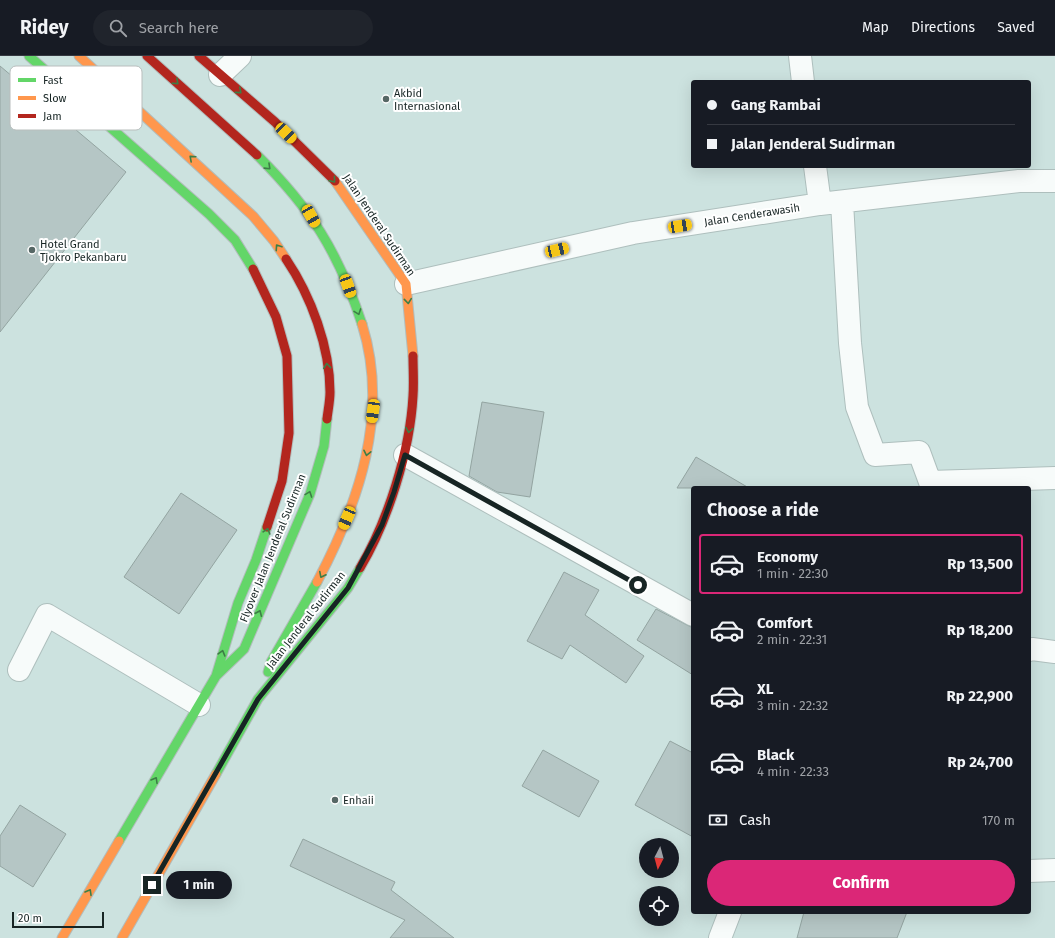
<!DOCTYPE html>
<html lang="en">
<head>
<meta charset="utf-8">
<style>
  body { margin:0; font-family:"Fira Sans",sans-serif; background:#20242c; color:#f1f3f6; height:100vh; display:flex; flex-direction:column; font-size:15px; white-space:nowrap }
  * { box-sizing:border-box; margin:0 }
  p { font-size:13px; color:#9ea1a6 }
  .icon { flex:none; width:22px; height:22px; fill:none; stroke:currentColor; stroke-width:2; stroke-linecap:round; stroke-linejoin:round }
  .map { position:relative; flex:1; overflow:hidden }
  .panel { position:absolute; left:691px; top:430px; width:340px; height:428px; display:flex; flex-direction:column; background:#171b24; border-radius:4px; box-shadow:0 4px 16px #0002 }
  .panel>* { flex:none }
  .guide { position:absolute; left:691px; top:24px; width:340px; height:88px; border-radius:4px; box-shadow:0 4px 16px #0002; display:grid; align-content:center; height:88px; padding:0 16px; background:#171b24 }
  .needle { width:26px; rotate:186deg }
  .buttons { position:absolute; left:639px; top:782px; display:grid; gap:8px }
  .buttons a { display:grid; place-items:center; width:40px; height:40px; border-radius:50%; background:#171b24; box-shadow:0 4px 16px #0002; font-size:20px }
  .scale { position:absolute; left:12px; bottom:10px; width:92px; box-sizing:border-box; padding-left:4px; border:2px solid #172524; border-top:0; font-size:11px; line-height:14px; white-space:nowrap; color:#172524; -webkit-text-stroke:3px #fff; paint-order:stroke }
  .end { position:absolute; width:18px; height:18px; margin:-9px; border:5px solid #172524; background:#fff; box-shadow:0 0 0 2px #fff }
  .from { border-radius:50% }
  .bubble { position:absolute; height:28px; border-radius:14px; background:#171b24; box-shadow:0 4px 16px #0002; font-size:13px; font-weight:700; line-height:28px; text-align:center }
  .car { position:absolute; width:12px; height:24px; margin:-12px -6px; border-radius:5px; box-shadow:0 0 3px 1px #0007; background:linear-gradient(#f5c518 24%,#345 0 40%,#f5c518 0 76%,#345 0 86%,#f5c518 0) }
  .guide b { display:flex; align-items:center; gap:14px; height:38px; font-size:15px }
  .guide b+b { border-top:1px solid #363941 }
  .guide i { width:10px; height:10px; background:#f1f3f6 }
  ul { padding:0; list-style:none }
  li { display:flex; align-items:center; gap:12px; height:60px; margin:0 8px 6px; padding:0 8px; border:2px solid transparent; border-radius:4px }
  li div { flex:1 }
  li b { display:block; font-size:15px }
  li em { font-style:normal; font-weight:700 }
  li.on { border-color:#db2777 }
  li>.icon { width:36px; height:36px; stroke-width:1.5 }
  h2 { padding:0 16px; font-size:18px; line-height:48px }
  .pay { display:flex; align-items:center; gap:10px; height:44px; padding:0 16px; font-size:15px }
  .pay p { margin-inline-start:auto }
  .cta { display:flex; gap:8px; margin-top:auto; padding:8px 16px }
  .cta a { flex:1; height:46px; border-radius:24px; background:#db2777; color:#fff; font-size:16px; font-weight:700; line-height:46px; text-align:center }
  header { display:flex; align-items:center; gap:24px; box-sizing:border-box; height:56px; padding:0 20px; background:#171b24; border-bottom:1px solid #363941 }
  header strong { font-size:19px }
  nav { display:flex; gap:22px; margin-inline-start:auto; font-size:14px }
  .search { width:280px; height:36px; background:#20242c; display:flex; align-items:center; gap:10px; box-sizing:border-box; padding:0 14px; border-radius:22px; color:#9ea1a6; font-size:15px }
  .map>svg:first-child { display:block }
</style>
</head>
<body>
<header>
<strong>Ridey</strong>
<div class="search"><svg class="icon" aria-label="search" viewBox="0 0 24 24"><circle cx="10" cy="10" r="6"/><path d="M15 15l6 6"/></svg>Search here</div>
<nav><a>Map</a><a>Directions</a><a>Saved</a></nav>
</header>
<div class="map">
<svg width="1055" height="882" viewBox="0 0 1055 882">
  <rect width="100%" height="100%" fill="#cce2df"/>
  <path fill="#b5c6c5" stroke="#93a4a1" d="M 0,10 L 126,116 L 0,276 Z
    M 482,346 L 544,356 L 530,441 L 497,436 L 469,420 Z
    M 696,401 L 749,432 L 677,432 Z
    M 181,437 L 237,474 L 179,558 L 124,521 Z
    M 564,516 L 599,534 L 585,559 L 644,600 L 626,627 L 570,589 L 562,603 L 527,585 Z
    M 656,553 L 693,572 L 693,619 L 637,584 Z
    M 670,685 L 693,697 L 693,781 L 635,749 Z
    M 543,694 L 599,725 L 579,761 L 522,730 Z
    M 20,749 L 66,778 L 33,831 L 0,810 L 0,780 Z
    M 303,783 L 395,826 L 391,834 L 454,882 L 390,882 L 405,864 L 290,810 Z
    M 804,856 L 907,856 L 897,882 L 797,882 Z"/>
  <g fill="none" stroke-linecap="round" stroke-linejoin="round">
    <g stroke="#aebfbd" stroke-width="24">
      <path id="street" d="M 800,0 L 803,26
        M 220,19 L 240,0
        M 815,110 L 820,148
        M 842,146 L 850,287 L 857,351 L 875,399 L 919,396 L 930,426 L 1055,422
        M 406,228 L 633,177 L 820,148 L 1019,125 L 1055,125
        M 405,399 L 693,559
        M 1029,594 L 1032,593 L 1055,596
        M 19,614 L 47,559 L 199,649
        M 1029,815 L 1055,814
        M 720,882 L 730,856"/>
    </g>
    <g stroke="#b2bdbc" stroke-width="11">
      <path id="fast" d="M 29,0 L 209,158 L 235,184 L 253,213
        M 257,99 C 311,153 338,195 362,268
        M 268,616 L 271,606 L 317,526
        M 216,620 L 244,593 L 310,438 L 324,390 L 327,363
        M 216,718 L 258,643 L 348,532 L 360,512
        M 119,785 L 216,620 L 238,547 L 256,504 L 267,471"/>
    </g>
    <g stroke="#b2bdbc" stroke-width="11">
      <path id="slow" d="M 79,0 L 253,160 L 274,185 L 286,203
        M 335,125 L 406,228 L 413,300
        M 317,526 C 359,447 390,357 362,268
        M 62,882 L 119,785
        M 122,882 L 216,718"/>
    </g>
    <g stroke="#b2bdbc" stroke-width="11">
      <path id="jam" d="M 147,0 L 257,99
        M 199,0 L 275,66 L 335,125
        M 286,203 C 311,240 330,291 330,336 C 330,345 328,354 327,363
        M 253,213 L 276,261 L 287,300 L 289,377 L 282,425 L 267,471
        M 360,512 C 388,465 410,395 413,340 C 414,327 413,313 413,300"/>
    </g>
    <use href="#street" stroke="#f7fbfa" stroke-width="22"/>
    <use href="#fast" stroke="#63d668" stroke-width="9"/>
    <use href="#slow" stroke="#ff974d" stroke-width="9"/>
    <use href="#jam" stroke="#b3261e" stroke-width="9"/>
  </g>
  <defs><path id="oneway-chevron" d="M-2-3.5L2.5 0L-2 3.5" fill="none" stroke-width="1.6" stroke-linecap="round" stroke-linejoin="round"/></defs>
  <g stroke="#3d7e46">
    <use href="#oneway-chevron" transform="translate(176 26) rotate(42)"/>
    <use href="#oneway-chevron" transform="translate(239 35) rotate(41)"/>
    <use href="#oneway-chevron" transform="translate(192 102) rotate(-138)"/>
    <use href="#oneway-chevron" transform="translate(268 111) rotate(44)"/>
    <use href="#oneway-chevron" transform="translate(333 124) rotate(51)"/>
    <use href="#oneway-chevron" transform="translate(278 191) rotate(-124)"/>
    <use href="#oneway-chevron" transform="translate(408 245) rotate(84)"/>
    <use href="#oneway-chevron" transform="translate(358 256) rotate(70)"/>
    <use href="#oneway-chevron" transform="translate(327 310) rotate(-96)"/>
    <use href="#oneway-chevron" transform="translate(409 374) rotate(99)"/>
    <use href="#oneway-chevron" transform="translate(367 397) rotate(102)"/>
    <use href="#oneway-chevron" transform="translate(309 438) rotate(-70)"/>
    <use href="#oneway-chevron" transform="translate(267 475) rotate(-73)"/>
    <use href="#oneway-chevron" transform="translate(322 519) rotate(117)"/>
    <use href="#oneway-chevron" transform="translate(259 557) rotate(-67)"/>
    <use href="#oneway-chevron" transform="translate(222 597) rotate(-74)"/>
    <use href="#oneway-chevron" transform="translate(155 724) rotate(-60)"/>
    <use href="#oneway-chevron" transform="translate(89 836) rotate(-60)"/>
  </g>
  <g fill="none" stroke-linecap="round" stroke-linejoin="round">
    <path stroke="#172524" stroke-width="5" d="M 152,829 L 258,643 L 348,532 L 382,469 L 394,436 L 405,399 L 638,529"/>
  </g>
  <g fill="#566765" stroke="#fff" stroke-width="1.5">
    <circle cx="386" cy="43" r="4"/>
    <circle cx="32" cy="194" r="4"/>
    <circle cx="335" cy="744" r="4"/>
  </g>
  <g text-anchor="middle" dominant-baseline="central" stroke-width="4" stroke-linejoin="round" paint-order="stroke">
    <g font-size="11" fill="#172524" stroke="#fff" text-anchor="start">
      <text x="394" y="37">Akbid<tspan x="394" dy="13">Internasional</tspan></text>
      <text x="40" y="188">Hotel Grand<tspan x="40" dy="13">Tjokro Pekanbaru</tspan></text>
      <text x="343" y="744">Enhaii</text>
    </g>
    <g font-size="11" fill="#172524" stroke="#fff">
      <text transform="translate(752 159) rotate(-9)">Jalan Cenderawasih</text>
      <text transform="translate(379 169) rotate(56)">Jalan Jenderal Sudirman</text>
      <text transform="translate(273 492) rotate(-68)">Flyover Jalan Jenderal Sudirman</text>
      <text transform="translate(306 564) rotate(-52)">Jalan Jenderal Sudirman</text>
    </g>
  </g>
  <rect x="10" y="10" width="132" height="64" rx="6" fill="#fff" stroke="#b9bebd" stroke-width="1"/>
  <rect x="18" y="22" width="18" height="4" fill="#63d668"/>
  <rect x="18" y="40" width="18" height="4" fill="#ff974d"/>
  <rect x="18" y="58" width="18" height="4" fill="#b3261e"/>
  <g font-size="11" fill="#172524">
    <text x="43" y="28">Fast</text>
    <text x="43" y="46">Slow</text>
    <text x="43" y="64">Jam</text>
  </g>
</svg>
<div class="buttons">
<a><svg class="needle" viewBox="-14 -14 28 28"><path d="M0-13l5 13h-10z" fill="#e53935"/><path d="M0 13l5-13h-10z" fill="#9ea1a6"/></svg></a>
<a><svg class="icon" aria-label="locate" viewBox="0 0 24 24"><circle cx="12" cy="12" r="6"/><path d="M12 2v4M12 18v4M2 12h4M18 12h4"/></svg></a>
</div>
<div class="scale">20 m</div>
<i class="end from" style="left:638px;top:529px"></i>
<i class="end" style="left:152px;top:829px"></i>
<div class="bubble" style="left:166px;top:815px;width:66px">1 min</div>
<i class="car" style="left:286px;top:77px;rotate:134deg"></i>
<i class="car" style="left:311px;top:160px;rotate:150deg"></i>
<i class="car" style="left:680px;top:170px;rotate:81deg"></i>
<i class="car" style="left:557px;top:194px;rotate:77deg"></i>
<i class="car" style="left:348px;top:230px;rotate:160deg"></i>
<i class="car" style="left:373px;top:355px;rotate:188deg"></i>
<i class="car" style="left:347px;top:462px;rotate:203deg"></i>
<div class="guide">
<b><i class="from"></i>Gang Rambai</b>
<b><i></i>Jalan Jenderal Sudirman</b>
</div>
<section class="panel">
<h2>Choose a ride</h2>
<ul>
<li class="on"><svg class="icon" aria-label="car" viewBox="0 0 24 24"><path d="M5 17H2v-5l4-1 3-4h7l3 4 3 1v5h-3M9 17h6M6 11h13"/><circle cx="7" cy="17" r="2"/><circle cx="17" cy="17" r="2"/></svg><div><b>Economy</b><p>1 min · 22:30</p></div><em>Rp 13,500</em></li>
<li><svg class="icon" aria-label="car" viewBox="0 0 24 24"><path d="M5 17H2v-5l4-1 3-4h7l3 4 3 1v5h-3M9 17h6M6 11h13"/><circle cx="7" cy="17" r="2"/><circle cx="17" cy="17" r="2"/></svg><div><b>Comfort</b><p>2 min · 22:31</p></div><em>Rp 18,200</em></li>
<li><svg class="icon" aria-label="car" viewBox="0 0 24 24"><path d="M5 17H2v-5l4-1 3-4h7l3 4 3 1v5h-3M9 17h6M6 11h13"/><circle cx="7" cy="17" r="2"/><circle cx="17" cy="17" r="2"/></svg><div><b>XL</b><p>3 min · 22:32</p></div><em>Rp 22,900</em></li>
<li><svg class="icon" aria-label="car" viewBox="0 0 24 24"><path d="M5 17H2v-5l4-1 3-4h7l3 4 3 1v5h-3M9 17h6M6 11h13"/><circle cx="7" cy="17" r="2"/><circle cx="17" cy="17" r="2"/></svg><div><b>Black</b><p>4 min · 22:33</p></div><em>Rp 24,700</em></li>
</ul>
<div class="pay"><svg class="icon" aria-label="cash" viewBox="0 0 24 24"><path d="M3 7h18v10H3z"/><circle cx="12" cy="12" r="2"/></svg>Cash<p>170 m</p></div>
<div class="cta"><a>Confirm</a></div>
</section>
</div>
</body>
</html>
